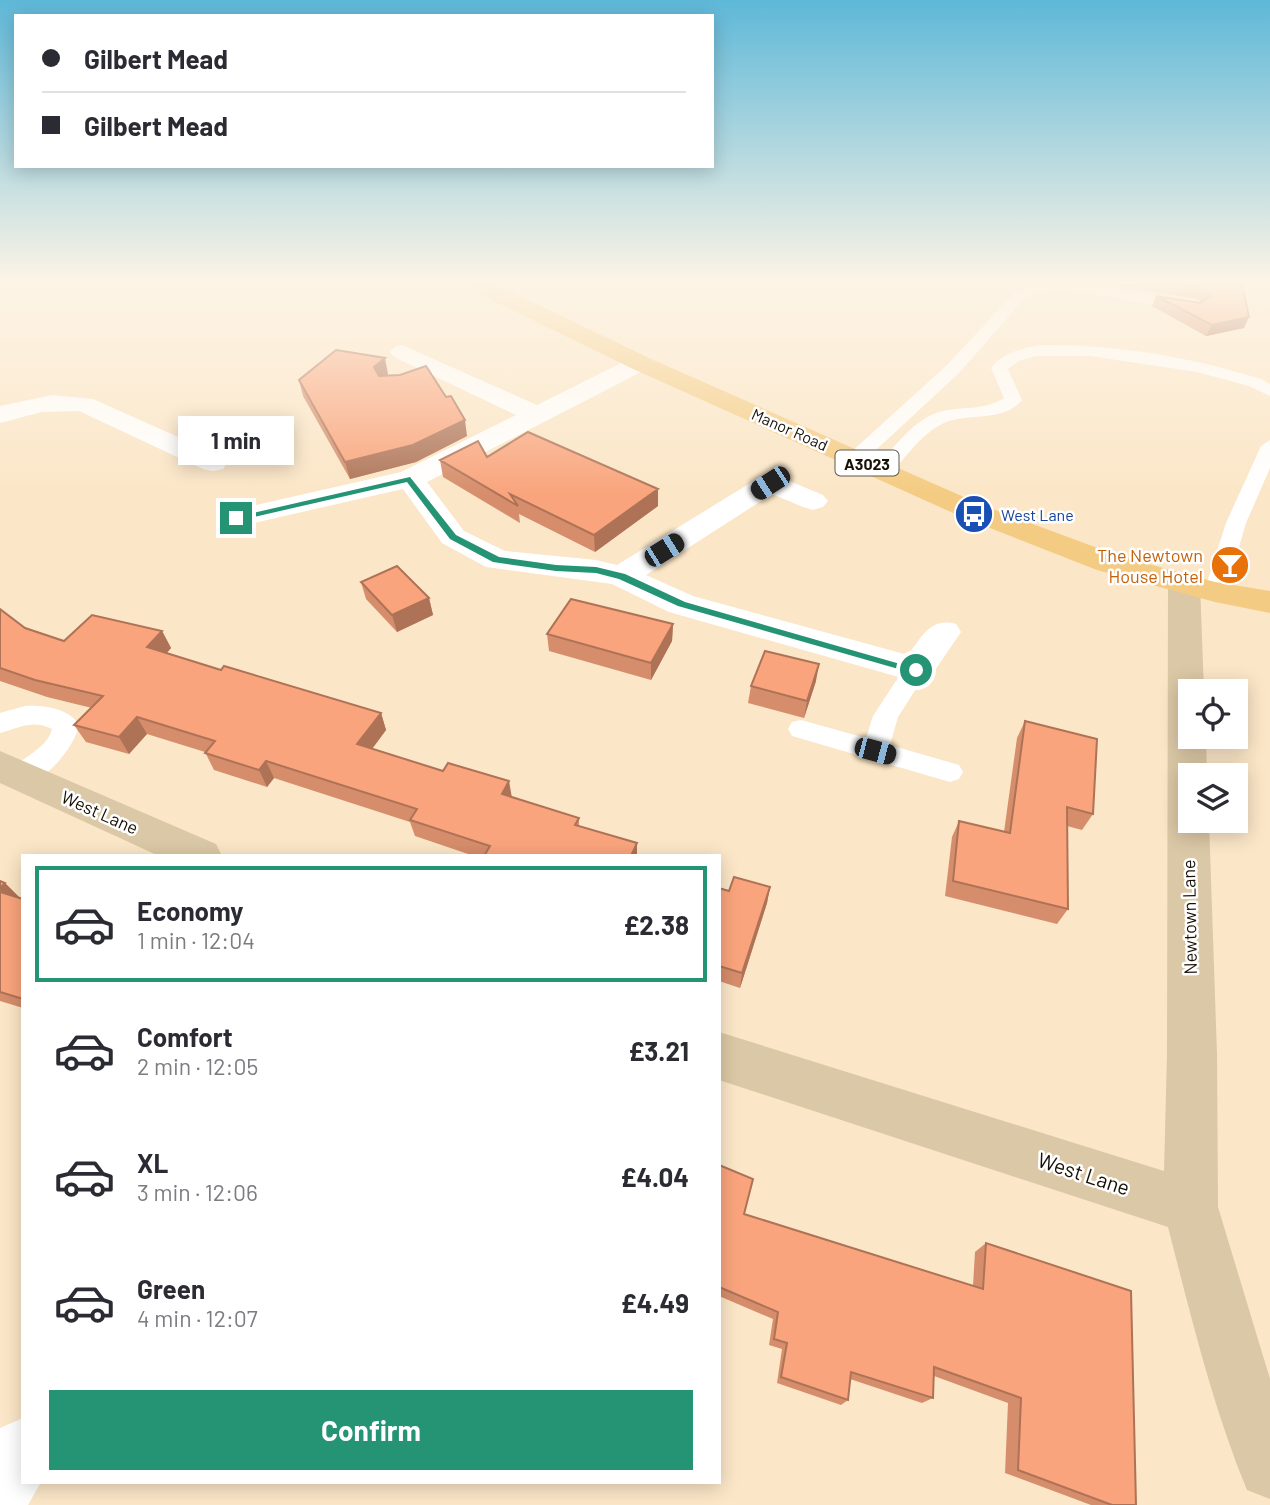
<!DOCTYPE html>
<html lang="en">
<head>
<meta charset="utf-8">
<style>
  body { margin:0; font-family:Barlow,sans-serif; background:#f7f7f7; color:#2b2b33; height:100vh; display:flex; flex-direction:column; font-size:26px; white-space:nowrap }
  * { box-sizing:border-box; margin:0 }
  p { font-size:23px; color:#7c7c81 }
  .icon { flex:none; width:38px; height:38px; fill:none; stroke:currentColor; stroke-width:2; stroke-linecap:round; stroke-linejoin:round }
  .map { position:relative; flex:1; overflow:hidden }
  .details { position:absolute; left:21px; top:854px; width:700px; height:630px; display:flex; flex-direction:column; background:#fff; border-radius:0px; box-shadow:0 4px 18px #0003 }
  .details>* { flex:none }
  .guide { position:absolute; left:14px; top:14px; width:700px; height:154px; border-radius:0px; box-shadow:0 4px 18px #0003; display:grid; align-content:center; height:154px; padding:0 28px; background:#fff }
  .tools { position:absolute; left:1178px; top:679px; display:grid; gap:14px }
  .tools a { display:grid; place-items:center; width:70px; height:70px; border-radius:0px; background:#fff; box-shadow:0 4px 18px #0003; font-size:35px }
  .end { position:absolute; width:32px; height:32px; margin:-16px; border:9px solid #259474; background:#fff; box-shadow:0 0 0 4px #fff }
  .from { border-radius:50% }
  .bubble { position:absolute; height:49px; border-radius:0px; background:#fff; box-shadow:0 4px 18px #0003; font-size:23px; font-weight:700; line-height:49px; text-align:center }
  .car { position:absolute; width:21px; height:42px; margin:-21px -10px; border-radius:9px; box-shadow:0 0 5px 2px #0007; background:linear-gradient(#222 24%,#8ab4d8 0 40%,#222 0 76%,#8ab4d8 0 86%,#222 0) }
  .guide b { display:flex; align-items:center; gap:24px; height:66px; font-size:26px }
  .guide b+b { border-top:2px solid #e1e1e2 }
  .guide i { width:18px; height:18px; background:#2b2b33 }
  ul { padding:12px 0 0; list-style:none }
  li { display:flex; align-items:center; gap:21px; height:116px; margin:0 14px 10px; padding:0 14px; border:4px solid transparent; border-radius:0px }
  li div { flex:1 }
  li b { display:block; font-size:26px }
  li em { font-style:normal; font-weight:700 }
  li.active { border-color:#259474 }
  li>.icon { width:63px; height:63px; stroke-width:1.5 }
  .cta { display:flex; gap:14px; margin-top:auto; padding:14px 28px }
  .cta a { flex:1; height:80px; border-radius:0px; background:#259474; color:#fff; font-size:28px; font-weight:700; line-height:80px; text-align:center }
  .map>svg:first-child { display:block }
</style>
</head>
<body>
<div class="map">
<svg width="1270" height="1505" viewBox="0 0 1270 1505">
  <rect width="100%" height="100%" fill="#fbe6c7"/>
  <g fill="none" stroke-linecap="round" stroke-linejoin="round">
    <path fill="#fff" fill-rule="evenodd" d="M 1035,284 L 1086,284 L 1187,300 L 1195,305 L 1187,310 L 1062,289 L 1046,290 L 1025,298 L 959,373 L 863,462 L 849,462 L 847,458 L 849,454 L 947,365 L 1015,292 Z
      M 1042,345 C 1115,344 1191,357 1261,379 L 1270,384 L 1270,396 L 1249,386 L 1197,372 L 1090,356 L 1036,356 L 1019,361 L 1008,369 L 1022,400 C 1003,424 965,411 940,425 C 920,436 905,458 890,474 L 876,474 L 873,470 L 876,466 C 895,447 913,420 939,412 C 960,406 985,411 1004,398 L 991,368 C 1003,352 1023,348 1042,345 Z
      M 1270,440 L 1270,468 L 1246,523 L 1226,592 L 1223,597 L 1207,597 L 1204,592 L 1226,523 L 1261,446 Z
      M 916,662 L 925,664 L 928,670 L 898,717 L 890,745 L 959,765 L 963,772 L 959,779 L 950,782 L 792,736 L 788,729 L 792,722 L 801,720 L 866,738 L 873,716 L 907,664 Z
      M 25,706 C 43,705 69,708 79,725 C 74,750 37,793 11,784 L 7,777 C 17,757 46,752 52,729 C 33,719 19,728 0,733 L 0,713 Z"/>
    <path fill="#fff" fill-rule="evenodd" d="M 402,345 L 537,405 L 631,358 L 640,356 L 649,358 L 652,363 L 649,368 L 427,482 L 464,531 L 505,551 L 596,560 L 617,565 L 760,477 L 770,474 L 780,477 L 823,495 L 828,501 L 823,507 L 813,510 L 803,507 L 772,494 L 646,575 L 693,596 L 908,655 C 922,637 930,617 956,624 L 961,632 L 929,679 L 916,682 L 669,612 L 612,584 L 486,567 L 442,543 L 403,489 L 236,527 L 225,524 L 221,518 L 225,512 L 401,472 L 516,415 L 394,357 L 390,352 L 394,347 Z
      M 52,395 L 93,399 L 223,457 L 227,463 L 223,469 L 213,471 L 203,469 L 79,411 L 42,412 L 0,423 L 0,406 Z
      M 23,1418 L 23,1482 L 41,1482 L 28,1505 L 0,1505 L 0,1428 Z"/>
    <path fill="#dbc8a6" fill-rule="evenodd" d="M 1184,574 L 1195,577 L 1200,584 L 1204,691 L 1190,691 L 1190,737 L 1206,737 L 1207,775 L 1190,775 L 1190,821 L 1209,821 L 1217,1054 L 1218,1207 L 1270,1379 L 1270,1499 L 1247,1490 C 1212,1405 1191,1316 1168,1227 L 719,1080 L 719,1032 L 1164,1171 L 1167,1054 L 1168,584 L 1173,577 Z
      M 0,751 L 216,844 L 222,856 L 159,856 L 0,783 Z"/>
    <path fill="#f4cb82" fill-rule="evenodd" d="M 467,284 L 495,284 L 649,358 L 982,505 L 1119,556 L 1215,582 L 1270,591 L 1270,613 L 1215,602 L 1097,570 L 962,517 L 631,368 L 469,289 Z"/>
  </g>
  <path fill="#d68d6b" d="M 1111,284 L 1242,284 L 1244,328 L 1206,336 L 1152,306 L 1156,296 L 1201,302 L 1197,299 Z
    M 388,374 L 386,376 L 467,436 L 416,462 L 350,479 L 303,396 L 299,380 Z
    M 487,457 L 658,489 L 658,506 L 595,552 L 519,514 L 520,523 L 443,477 L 440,460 Z
    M 361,582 L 429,598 L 433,615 L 397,632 L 366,599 Z
    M 0,609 L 25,628 L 64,641 L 162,631 L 171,648 L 167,653 L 221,670 L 381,713 L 386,730 L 372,749 L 512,797 L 579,818 L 579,826 L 637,843 L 637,856 L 474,856 L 415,836 L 410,822 L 274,778 L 267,787 L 214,770 L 205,752 L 147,734 L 129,754 L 86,742 L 74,725 L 92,708 L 47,697 L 0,681 Z
    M 673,624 L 672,641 L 651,680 L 549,651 L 547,634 Z
    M 816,681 L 804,718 L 748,703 L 751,686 Z
    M 1025,721 L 1093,814 L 1082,830 L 1067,826 L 1068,909 L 1057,924 L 945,896 L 952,837 L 959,821 L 1004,832 L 1017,738 Z
    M 0,881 L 5,883 L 20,898 L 23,899 L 23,1008 L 0,1001 Z
    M 770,887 L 767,903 L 740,988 L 719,981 L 719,888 L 729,891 Z
    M 719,1165 L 744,1214 L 973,1286 L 975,1252 L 986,1243 L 1136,1505 L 1091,1505 L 1005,1473 L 1008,1403 L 934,1376 L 933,1398 L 922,1403 L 850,1379 L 848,1400 L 841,1405 L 777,1383 L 782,1349 L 769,1345 L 773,1319 L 719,1296 Z"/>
  <path fill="#ae7357" d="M 1249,317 L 1244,328 L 1206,336 L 1212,325 Z
    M 385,358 L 388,374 L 378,383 L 374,367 Z
    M 465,420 L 467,436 L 416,462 L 350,479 L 345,462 Z
    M 658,489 L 658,506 L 595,552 L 594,535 Z
    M 429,598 L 433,615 L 397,632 L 392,615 Z
    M 673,624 L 672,641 L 651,680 L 651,663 Z
    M 162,631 L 171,648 L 156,664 L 147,647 Z
    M 819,664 L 816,681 L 804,718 L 807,701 Z
    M 381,713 L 386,730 L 363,761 L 357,744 Z
    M 137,717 L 147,734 L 129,754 L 119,737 Z
    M 266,761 L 274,778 L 267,787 L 259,770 Z
    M 509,781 L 512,798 L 502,794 Z
    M 637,843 L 637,856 L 631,856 Z
    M 5,883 L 20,898 L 0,893 L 0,888 Z
    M 770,887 L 767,903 L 740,988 L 742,973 Z"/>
  <path fill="#f9a47c" stroke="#ae7357" stroke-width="2" d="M 1178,284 L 1242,284 L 1249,317 L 1212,325 L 1156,296 L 1200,303 L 1211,296 L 1202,288 Z
    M 336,350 L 385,358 L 374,367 L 379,376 L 400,375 L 426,366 L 446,397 L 451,396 L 465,420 L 413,445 L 345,462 L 299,380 Z
    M 528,432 L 658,489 L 594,535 L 510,494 L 518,506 L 440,460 L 478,441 L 487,457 Z
    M 397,566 L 429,598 L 392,615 L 361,582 Z
    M 571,599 L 673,624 L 651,663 L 547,634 Z
    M 0,609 L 25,628 L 64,641 L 92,615 L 162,631 L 147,647 L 221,670 L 224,666 L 381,713 L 357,744 L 443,771 L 448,763 L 509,781 L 502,794 L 579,818 L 575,825 L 637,843 L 631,856 L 484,856 L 490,846 L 410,820 L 417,809 L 266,761 L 259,770 L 205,753 L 215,741 L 137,717 L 119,737 L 74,725 L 103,696 L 35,680 L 0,668 Z
    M 765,651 L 819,664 L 807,701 L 751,686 Z
    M 1025,721 L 1097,739 L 1093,814 L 1067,807 L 1068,909 L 953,881 L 959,821 L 1010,833 Z
    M 734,877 L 770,887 L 742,973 L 719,966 L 719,888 L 729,891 Z
    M 0,881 L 5,883 L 0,888 Z
    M 0,892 L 23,899 L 23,999 L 0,992 Z
    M 719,1165 L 753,1179 L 744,1214 L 983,1289 L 986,1243 L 1131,1291 L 1136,1505 L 1112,1505 L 1018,1470 L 1021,1398 L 934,1367 L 933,1398 L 851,1372 L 848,1400 L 781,1377 L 787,1343 L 774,1339 L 778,1312 L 719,1287 Z"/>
  <linearGradient id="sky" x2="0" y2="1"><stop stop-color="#5eb8d8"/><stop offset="0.57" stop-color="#fdf4e6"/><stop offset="1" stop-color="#fdf4e6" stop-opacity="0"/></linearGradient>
  <rect width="1270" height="495" fill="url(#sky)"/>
  <path fill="#259474" d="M 410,477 L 456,535 L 499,557 L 556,565 L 596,567 L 625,574 L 685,602 L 921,670 L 916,674 L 678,606 L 619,579 L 596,573 L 556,571 L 493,562 L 450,539 L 407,482 L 236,521 L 231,518 Z"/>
  <defs>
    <g id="bus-disc" transform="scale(2.0125)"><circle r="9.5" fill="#1a4fb4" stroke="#fff"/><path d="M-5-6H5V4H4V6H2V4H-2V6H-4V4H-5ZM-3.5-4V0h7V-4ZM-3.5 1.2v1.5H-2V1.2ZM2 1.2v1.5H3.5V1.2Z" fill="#fff"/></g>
    <g id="bar-disc" transform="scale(2.0125)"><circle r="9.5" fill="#e8710a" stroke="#fff"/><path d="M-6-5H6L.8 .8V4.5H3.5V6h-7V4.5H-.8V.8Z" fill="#fff"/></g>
  </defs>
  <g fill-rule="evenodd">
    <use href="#bus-disc" x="974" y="514"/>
    <use href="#bar-disc" x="1230" y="565"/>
  </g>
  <g text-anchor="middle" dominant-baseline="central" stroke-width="5" stroke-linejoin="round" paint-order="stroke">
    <g font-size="16" fill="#181106" stroke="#fff">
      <text transform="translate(790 429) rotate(24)">Manor Road</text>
    </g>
    <rect fill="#fff" stroke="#5d5851" stroke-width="2" x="835.5" y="450.5" width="63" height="25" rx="5"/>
    <g font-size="16" font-weight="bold" fill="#181106">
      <text x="867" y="463">A3023</text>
    </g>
    <g font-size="16" fill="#164399" stroke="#fff" text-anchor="start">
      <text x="1001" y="514">West Lane</text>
    </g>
    <g font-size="18" fill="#c56008" stroke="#fff" text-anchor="end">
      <text x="1203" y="555">The Newtown<tspan x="1203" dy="21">House Hotel</tspan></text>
    </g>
    <g font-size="18" fill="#181106" stroke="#fff">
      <text transform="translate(100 812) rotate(24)">West Lane</text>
      <text transform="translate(1189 917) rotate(-91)">Newtown Lane</text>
    </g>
    <g font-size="21" fill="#181106" stroke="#fff">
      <text transform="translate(1084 1173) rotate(18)">West Lane</text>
    </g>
  </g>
</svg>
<div class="tools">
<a><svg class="icon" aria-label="locate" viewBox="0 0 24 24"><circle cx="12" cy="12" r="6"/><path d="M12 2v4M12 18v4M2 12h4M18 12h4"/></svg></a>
<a><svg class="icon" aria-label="layers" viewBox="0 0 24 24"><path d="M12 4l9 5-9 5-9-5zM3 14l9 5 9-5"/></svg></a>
</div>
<i class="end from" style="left:916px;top:670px"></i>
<i class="end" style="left:236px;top:518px"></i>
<div class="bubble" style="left:178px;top:416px;width:116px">1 min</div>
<i class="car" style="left:770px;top:483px;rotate:237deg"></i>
<i class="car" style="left:664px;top:550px;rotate:58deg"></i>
<i class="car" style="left:875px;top:751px;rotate:105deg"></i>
<div class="guide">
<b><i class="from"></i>Gilbert Mead</b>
<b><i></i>Gilbert Mead</b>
</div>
<section class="details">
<ul>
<li class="active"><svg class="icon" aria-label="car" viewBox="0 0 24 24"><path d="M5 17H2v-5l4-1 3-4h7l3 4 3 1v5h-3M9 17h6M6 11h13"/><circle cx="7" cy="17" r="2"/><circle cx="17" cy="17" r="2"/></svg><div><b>Economy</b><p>1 min · 12:04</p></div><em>£2.38</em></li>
<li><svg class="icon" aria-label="car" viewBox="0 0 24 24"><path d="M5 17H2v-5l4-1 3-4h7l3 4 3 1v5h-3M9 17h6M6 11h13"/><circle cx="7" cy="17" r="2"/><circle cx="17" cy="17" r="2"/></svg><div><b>Comfort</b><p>2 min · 12:05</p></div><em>£3.21</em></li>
<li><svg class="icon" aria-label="car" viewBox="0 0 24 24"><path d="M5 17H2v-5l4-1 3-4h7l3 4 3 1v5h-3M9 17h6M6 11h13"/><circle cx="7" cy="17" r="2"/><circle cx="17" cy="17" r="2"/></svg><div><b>XL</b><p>3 min · 12:06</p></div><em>£4.04</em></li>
<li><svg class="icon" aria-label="car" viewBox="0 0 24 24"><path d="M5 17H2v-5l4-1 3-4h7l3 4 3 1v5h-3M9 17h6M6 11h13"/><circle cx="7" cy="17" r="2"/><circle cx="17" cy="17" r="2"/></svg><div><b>Green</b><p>4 min · 12:07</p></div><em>£4.49</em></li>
</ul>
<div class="cta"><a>Confirm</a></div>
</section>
</div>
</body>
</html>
